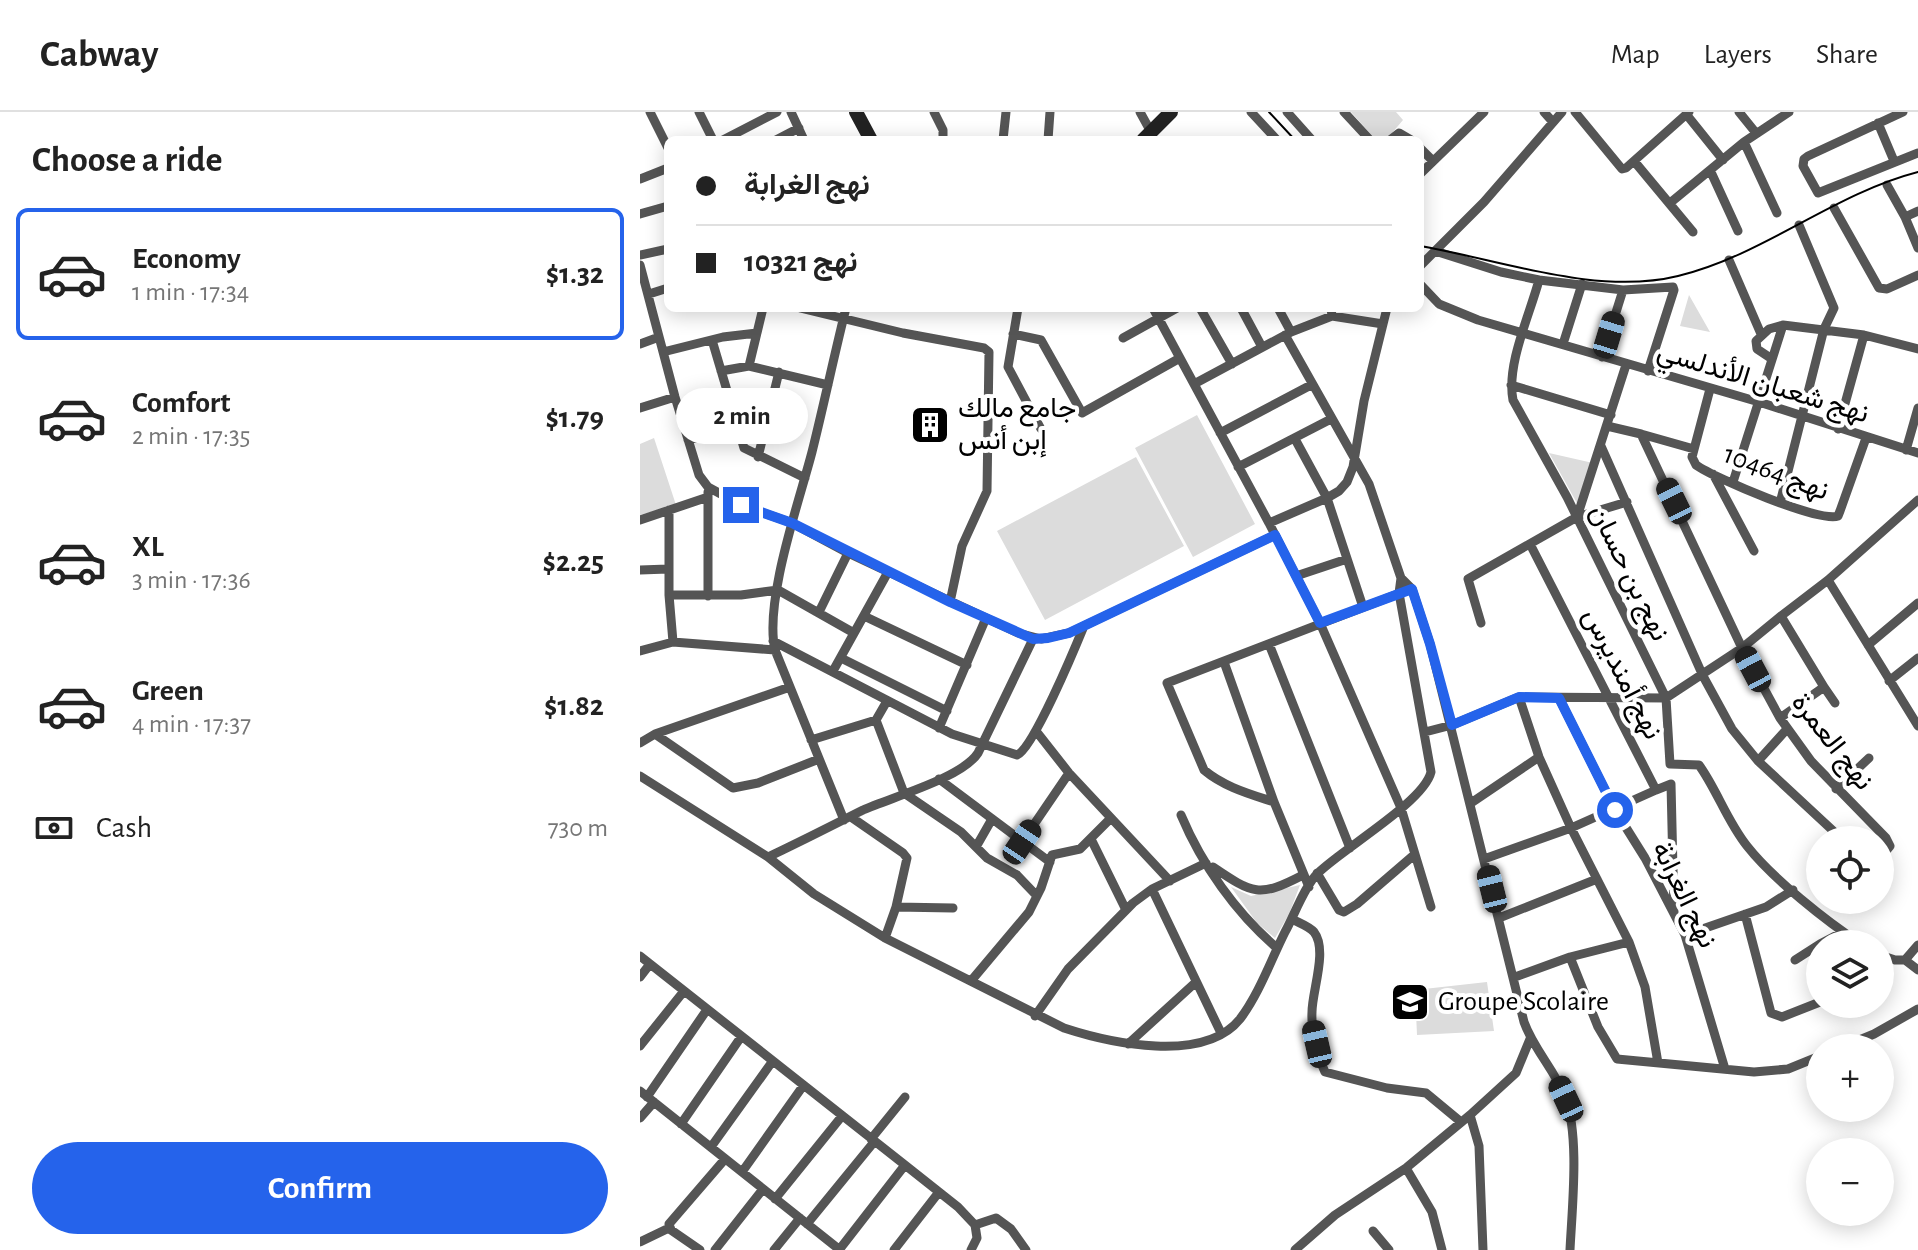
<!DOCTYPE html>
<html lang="en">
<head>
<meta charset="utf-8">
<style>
  body { margin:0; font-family:"Alegreya Sans",Vazirmatn,sans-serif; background:#f2f2f2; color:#222; height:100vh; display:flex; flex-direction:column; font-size:30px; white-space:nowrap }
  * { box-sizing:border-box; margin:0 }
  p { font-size:26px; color:#767676 }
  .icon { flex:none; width:44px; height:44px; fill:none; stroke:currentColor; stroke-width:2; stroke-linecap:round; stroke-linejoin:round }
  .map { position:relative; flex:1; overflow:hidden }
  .side { display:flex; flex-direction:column; background:#fff; width:640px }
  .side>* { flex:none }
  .guide { position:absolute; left:24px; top:24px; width:760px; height:176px; border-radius:12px; box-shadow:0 4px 20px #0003; display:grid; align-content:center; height:176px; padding:0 32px; background:#fff }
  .buttons { position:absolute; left:1166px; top:714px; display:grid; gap:16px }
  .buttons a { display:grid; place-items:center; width:88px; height:88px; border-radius:50%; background:#fff; box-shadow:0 4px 20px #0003; font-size:40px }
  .end { position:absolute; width:36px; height:36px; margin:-18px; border:10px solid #2563eb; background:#fff; box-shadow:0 0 0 4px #fff }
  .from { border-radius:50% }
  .bubble { position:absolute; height:56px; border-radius:28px; background:#fff; box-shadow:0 4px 20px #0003; font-size:26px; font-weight:600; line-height:56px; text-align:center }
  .car { position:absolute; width:24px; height:48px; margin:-24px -12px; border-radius:10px; box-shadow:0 0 6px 2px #0007; background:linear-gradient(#222 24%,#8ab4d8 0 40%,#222 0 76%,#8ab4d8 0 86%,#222 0) }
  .guide b { display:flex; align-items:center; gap:28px; height:76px; font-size:30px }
  .guide b+b { border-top:2px solid #e0e0e0 }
  .guide i { width:20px; height:20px; background:#222 }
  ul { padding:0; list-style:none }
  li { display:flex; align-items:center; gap:24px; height:132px; margin:0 16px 12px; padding:0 16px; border:4px solid transparent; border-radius:12px }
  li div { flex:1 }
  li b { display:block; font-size:30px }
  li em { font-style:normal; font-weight:600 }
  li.on { border-color:#2563eb }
  li>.icon { width:72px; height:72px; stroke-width:1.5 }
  h2 { padding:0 32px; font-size:36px; line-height:96px }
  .pay { display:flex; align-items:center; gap:20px; height:88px; padding:0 32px; font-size:30px }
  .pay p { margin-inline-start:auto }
  .action { display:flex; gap:16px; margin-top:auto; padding:16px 32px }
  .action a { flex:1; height:92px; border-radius:48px; background:#2563eb; color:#fff; font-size:32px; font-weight:600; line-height:92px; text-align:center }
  header { display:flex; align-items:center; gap:48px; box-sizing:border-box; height:112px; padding:0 40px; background:#fff; border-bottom:2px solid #e0e0e0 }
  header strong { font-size:38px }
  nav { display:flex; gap:44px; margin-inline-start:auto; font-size:28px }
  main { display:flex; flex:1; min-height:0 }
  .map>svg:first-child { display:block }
</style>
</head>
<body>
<header>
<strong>Cabway</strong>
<nav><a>Map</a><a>Layers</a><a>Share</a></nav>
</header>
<main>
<section class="side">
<h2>Choose a ride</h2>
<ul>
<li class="on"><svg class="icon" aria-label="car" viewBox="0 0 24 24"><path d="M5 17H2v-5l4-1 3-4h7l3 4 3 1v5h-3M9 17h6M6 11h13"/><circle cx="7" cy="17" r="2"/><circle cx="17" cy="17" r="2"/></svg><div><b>Economy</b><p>1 min · 17:34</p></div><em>$1.32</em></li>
<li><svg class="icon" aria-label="car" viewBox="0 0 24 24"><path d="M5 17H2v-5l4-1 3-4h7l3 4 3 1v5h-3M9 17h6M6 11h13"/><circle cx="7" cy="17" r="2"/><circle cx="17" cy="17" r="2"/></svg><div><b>Comfort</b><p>2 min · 17:35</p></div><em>$1.79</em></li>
<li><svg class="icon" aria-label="car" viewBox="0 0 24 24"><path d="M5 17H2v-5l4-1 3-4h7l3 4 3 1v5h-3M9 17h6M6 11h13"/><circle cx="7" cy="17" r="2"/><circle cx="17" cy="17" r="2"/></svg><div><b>XL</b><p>3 min · 17:36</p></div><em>$2.25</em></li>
<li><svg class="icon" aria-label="car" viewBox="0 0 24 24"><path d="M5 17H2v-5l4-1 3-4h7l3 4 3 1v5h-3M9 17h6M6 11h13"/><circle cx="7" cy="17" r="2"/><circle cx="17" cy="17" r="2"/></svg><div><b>Green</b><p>4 min · 17:37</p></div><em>$1.82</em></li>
</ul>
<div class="pay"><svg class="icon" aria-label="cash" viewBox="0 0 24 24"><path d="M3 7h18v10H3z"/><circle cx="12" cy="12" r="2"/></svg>Cash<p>730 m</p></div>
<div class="action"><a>Confirm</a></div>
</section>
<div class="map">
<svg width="1278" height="1138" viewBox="0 0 1278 1138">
  <rect width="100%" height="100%" fill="#fff"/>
  <path fill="#dcdcdc" d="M 711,0 L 756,0 L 763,8 L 746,28 L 736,28 Z
    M 1049,183 L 1070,220 L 1040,214 Z
    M 557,303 L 615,412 L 553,445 L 495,336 Z
    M 14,326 L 36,393 L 0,403 L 0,332 Z
    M 909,341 L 953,351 L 938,393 Z
    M 496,345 L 544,434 L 405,508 L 357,419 Z
    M 660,773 L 649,802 L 635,826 L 617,811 L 591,775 L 611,784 Z
    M 847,870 L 854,919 L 777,923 L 775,878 Z"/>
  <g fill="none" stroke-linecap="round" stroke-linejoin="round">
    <path stroke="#555" stroke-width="9" d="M 10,0 L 28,36
      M 59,0 L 73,28
      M 151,0 L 164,28
      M 294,0 L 303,18 L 303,28
      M 500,0 L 511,20
      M 611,0 L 637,28
      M 647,0 L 672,28
      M 704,0 L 730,28
      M 904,0 L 912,9
      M 935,0 L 982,57 L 986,56 L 1049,0
      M 1099,0 L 1116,21
      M 1263,0 L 1168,44 L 1164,47 L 1163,54 L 1178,81 L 1278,41
      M 1046,2 L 1083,48
      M 1238,11 L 1254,49
      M 83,28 L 137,0
      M 136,28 L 159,16
      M 363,28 L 366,0
      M 408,28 L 410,0
      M 750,28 L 759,21 L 771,28
      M 1104,30 L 1137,101
      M 780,36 L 793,49
      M 994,49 L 1053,120
      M 1070,58 L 1098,119
      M 780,62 L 844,0
      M 0,67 L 28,56
      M 1247,73 L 1265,105 L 1278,136
      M 1030,91 L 1104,30 L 1149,0
      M 1194,96 L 1239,176 L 1247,177 L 1278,163
      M 0,102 L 28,94
      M 1265,105 L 1278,99
      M 795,139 L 861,160 L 899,168
      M 0,143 L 28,137
      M 1089,148 L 1121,222
      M 0,153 L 35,285 L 59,363 L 68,375 L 101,393 L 152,411 L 208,441 L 378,521 L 401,527 L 429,521 L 635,423
      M 780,154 L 844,90 L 922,0
      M 780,172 L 799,192 L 838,208 L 1119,290 L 1278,341
      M 9,182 L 28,176
      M 160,196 L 263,221 L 344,236 L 349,240 L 347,379 L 322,434 L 310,490
      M 378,196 L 368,255 L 401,317
      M 513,196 L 629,411 L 680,511 L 761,696 L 791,795
      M 560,196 L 592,252
      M 601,196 L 622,235
      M 638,196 L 651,220
      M 691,196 L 692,204 L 743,212
      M 373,222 L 401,228 L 442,301 L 540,246
      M 483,226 L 537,196
      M 72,228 L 104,336 L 165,366
      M 0,232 L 19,225
      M 923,232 L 942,172
      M 23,240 L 83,225 L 117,221
      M 962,245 L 983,178
      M 1132,247 L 1117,237 L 1116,229 L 1129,217 L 1143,213
      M 109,254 L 123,196
      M 81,259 L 109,254 L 188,273
      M 1008,259 L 1034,178 L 1033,175 L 983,178 L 899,168 C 890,202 866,253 873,288 L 927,385 L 1026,586 L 1030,652 L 1059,653 C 1077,678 1087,709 1107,734 C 1133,767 1186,809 1221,832
      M 554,272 L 651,220 L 692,204
      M 871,273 L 971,303
      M 1070,277 L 1052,345 L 1056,353 C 1074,366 1180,411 1198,404 L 1200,399 L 1226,326
      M 0,296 L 35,285
      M 967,314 L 1001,322 L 1102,536 L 1140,606 L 1171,649 L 1246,726 L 1250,734 L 1240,746
      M 1198,317 L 1224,223
      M 580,321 L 671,273
      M 1001,322 L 1054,337
      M 655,327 L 687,386 L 723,495
      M 48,328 L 97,316
      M 961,334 L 1063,564 L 1092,617 L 1118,649 L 1203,728
      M 1266,338 L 1278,296
      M 118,345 L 139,260
      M 598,355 L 691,307
      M 1073,362 L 1114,439
      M 1093,370 L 1143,213 L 1224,223 L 1278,237
      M 68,385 L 68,484
      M 1140,391 L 1184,217 L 1194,196 L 1159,113
      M 29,398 L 29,483 L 33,530
      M 937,405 L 986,253
      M 0,408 L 68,385 L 68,380
      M 629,411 L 687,386 L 699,379 L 707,370 L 713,355 L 724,289 L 747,196
      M 890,432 L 1016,678 L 1031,672 L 1034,800
      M 0,458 L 28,457
      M 656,464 L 707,447
      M 761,466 L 772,477 L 790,532 L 884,910 C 894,938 915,958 925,985 C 940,1023 932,1096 930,1138
      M 1188,468 L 1278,614
      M 29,483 L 101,483 L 138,478 L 214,521
      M 179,500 L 208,441
      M 224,504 L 327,553
      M 1141,504 L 1188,468 L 1278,388
      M 841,511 L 828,467 L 937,405 L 987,390
      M 133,529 L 312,622 L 377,643 C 393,637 435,536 444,514
      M 629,532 L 710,736
      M 1228,533 L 1278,491
      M 0,539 L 33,530 L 135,538
      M 201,546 L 307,599
      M 584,550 L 634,690 L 669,775
      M 193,559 L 248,460
      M 1249,569 L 1278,546
      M 879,585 L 899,645 L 931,716 L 989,830 L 1005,875 L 1018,951
      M 919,586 L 975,698 L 1005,746 L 1045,823 L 1085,957
      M 247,589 L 236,608 L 264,681 L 321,720 L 347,746 L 377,763 L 397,784
      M 1140,606 L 1184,575 L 1195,591
      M 299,616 L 346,506
      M 396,619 L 429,661 L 530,769
      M 785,620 L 812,613 L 879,585 L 1026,586 L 1102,536 L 1141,504 L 1184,575
      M 15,622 L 93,676 L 118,671 L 179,647
      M 171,628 L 236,608
      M 0,631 L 15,622 L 150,575
      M 1118,649 L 1147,617
      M 0,664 L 128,745 L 174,782 L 245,826 L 424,916 C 470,931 564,952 600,907 C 619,882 631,848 645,820 C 654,804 665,773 678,761 C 702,737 784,690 791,660 L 759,481 L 761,466 L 729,372 L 645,223
      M 299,667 L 410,750
      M 1196,677 L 1229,646
      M 634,690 C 610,682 584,675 564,658 L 527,571 L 763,480
      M 831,691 L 899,645
      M 541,703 C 562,753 596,801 637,836
      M 211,705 L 263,741 L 267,746 L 256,795 L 245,826
      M 204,708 L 135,538 C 124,489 159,390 172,340 C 184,292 194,244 206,196
      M 451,727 L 486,798
      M 382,730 L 429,661
      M 336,735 L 352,707
      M 128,745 C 160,730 191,714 223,698 C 252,685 322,666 338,641 L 393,527
      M 844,747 L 931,716 L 1016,678
      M 573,755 C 613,782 619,786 663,763
      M 677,761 L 699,798 L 704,800 L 717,792 L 774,743
      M 512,777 L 581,921
      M 256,795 L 313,796
      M 1105,802 L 1131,901 L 1142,905 L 1180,890
      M 859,806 L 957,767
      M 652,807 C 659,811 669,814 674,820 C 688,838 672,879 672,900 C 671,919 677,943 685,960 L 747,976 L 786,981 L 821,1010
      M 1045,823 L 1126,795 L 1153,778
      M 1180,832 L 1203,820
      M 1240,843 L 1255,848 L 1265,848 L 1278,858
      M 0,844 L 265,1053 L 318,1095 L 335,1113
      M 930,845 L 958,915 L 977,947 L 1114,960 L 1148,957 L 1180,944
      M 1155,848 L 1180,832
      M 1265,848 L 1278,833
      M 0,865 L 10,852
      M 875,865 L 930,845 L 989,830
      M 331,869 L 389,800 L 401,776 L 412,743 L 440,737 L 471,706
      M 395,904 L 428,857 L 493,791 L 512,777 L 566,751
      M 488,932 L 556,870
      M 0,934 L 44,879
      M 1200,936 L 1234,922 L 1278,897
      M 0,979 L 200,1138
      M 7,985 L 66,899
      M 830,1003 L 839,1034 L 843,1138
      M 0,1006 L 14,990
      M 41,1012 L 101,925
      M 231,1027 L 265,985
      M 71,1035 L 132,950
      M 766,1056 L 792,1100 L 802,1138
      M 102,1060 L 163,974
      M 135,1087 L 202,1004
      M 167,1112 L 234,1030
      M 335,1113 L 356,1106 L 371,1117 L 386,1138
      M 733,1119 L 749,1138
      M 0,1130 L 29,1116
      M 60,1138 L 31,1118 L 29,1112 L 85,1047
      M 75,1138 L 123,1077
      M 134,1138 L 160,1106
      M 199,1138 L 265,1053
      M 254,1138 L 299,1080
      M 331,1138 L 337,1126 L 335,1113
      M 655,1138 L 695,1103 L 766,1056 L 830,1003 L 876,961 L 890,927"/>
    <path stroke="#222" stroke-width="14" d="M 216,0 L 231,28
      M 503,28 L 531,0"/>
    <path stroke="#000" stroke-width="2" d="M 629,0 L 655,28
      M 780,134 C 861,148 957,184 1038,164 C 1124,143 1193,82 1278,60"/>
  </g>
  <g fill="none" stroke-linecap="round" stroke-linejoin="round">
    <path stroke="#2563eb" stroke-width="10" d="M 101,393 L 152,411 L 310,490 L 393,527 L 408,526 L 429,521 L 635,423 L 680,511 L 772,477 L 790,532 L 812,613 L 879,585 L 919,586 L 975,698"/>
  </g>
  <defs>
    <g id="building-square" transform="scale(2)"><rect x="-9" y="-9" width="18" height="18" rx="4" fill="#000" stroke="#fff"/><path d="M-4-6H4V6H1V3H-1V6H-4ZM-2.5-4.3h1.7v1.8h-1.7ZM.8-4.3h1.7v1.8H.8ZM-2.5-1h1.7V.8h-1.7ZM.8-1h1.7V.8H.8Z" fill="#fff"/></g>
    <g id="school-square" transform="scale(2)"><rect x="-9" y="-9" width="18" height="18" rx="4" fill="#000" stroke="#fff"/><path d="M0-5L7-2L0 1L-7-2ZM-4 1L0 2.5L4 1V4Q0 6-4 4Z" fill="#fff"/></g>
  </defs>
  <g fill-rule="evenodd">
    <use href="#building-square" x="290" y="313"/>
    <use href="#school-square" x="770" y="890"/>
  </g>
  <g text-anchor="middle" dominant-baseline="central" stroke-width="8" stroke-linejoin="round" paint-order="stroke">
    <g font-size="28" fill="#000" stroke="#fff">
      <text transform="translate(1123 271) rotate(17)">نهج شعبان الأندلسي</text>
      <text transform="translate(1136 361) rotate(21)">نهج 10464</text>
      <text transform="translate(989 461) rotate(64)">نهج بن حسان</text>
      <text transform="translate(982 562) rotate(63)">نهج أمنديرس</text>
      <text transform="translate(1192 630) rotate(52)">نهج العمرة</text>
      <text transform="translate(1044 783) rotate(64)">نهج الغرابة</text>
    </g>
    <g font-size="28" fill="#000" stroke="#fff" text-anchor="start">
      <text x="318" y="297">جامع مالك<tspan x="318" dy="32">إبن أنس</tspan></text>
      <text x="798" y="890">Groupe Scolaire</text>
    </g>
  </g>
</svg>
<div class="buttons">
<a><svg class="icon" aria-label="locate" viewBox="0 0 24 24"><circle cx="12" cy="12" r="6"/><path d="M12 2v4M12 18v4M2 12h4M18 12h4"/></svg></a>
<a><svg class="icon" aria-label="layers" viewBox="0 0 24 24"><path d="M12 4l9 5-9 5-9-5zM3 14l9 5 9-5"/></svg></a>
<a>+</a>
<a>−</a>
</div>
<i class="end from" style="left:975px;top:698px"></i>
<i class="end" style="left:101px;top:393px"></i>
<div class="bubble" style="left:36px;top:276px;width:132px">2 min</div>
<i class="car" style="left:969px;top:223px;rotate:17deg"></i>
<i class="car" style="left:1034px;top:389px;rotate:334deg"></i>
<i class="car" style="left:1113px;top:557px;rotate:332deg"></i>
<i class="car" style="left:382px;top:730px;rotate:34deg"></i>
<i class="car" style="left:852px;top:777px;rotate:346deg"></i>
<i class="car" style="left:677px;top:932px;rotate:347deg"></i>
<i class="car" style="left:926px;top:987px;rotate:335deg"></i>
<div class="guide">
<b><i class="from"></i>نهج الغرابة</b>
<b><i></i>نهج 10321</b>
</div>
</div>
</main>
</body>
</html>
